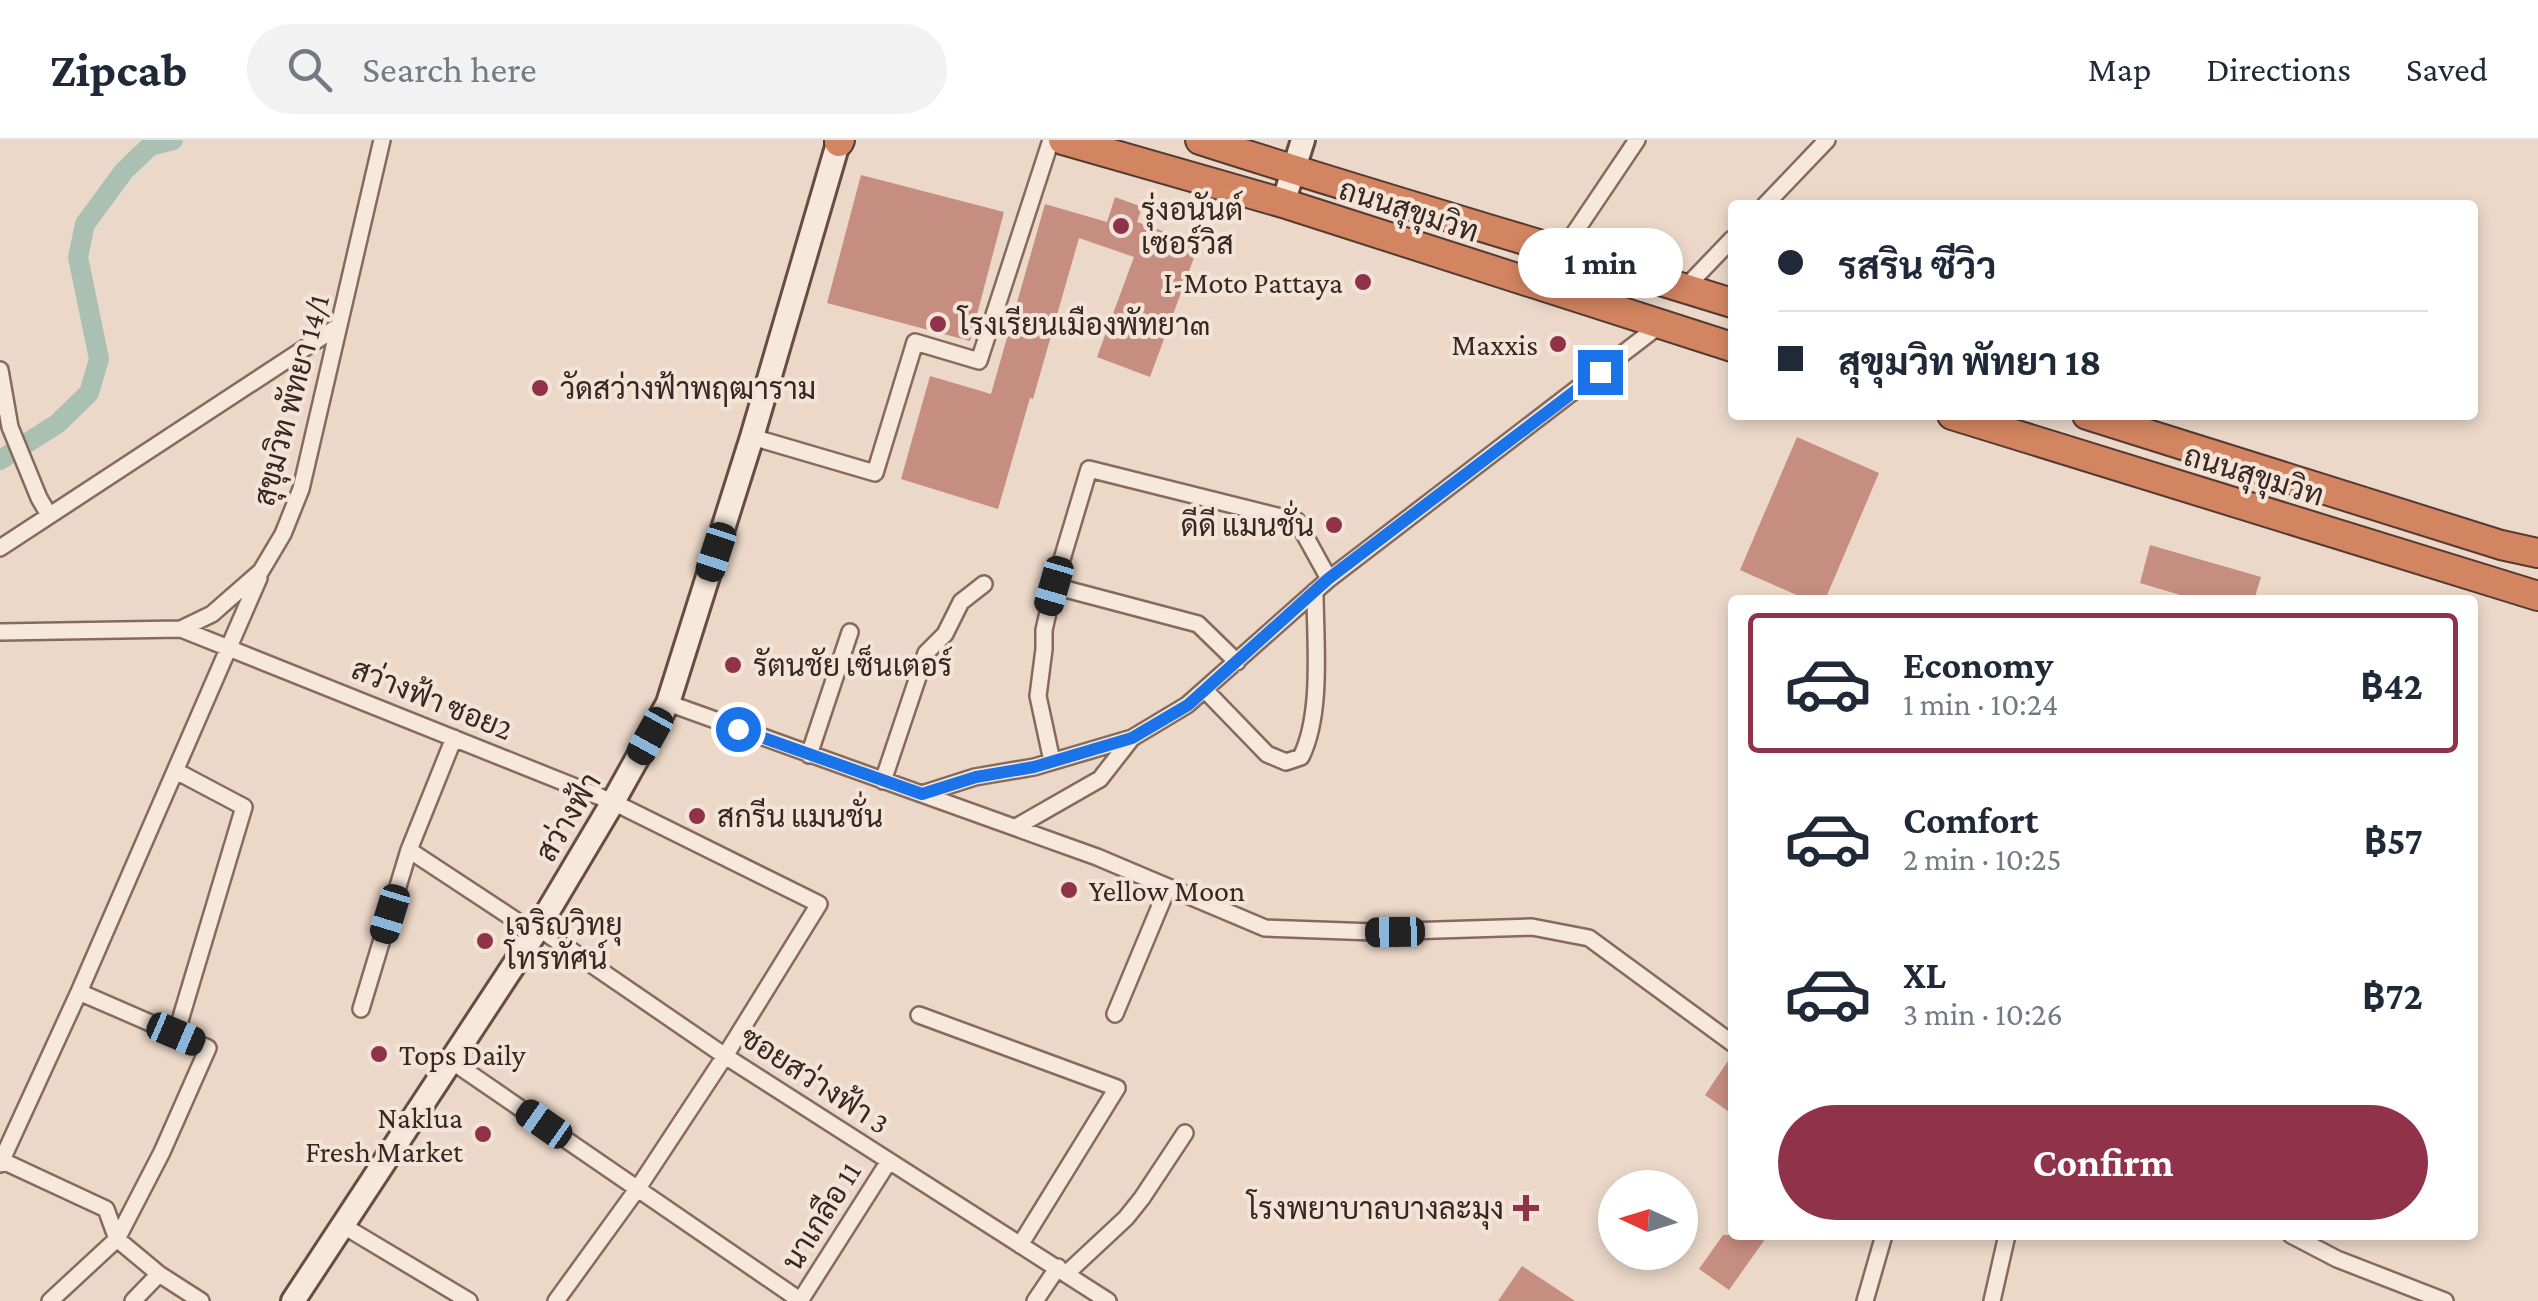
<!DOCTYPE html>
<html lang="en">
<head>
<meta charset="utf-8">
<style>
  body { margin:0; font-family:"Crimson Pro",Sarabun,serif; background:#f2f2f3; color:#1f2937; height:100vh; display:flex; flex-direction:column; font-size:38px; white-space:nowrap }
  * { box-sizing:border-box; margin:0 }
  p { font-size:32px; color:#747a83 }
  .icon { flex:none; width:55px; height:55px; fill:none; stroke:currentColor; stroke-width:2; stroke-linecap:round; stroke-linejoin:round }
  .map { position:relative; flex:1; overflow:hidden }
  .drawer { position:absolute; left:1728px; top:455px; width:750px; height:645px; display:flex; flex-direction:column; background:#fff; border-radius:10px; box-shadow:0 5px 15px #0003 }
  .drawer>* { flex:none }
  .hud { position:absolute; left:1728px; top:60px; width:750px; height:220px; border-radius:10px; box-shadow:0 5px 15px #0003; display:grid; align-content:center; height:220px; padding:0 50px; background:#fff }
  .needle { width:65px; rotate:274deg }
  .buttons { position:absolute; left:1598px; top:1030px; display:grid; gap:20px }
  .buttons a { display:grid; place-items:center; width:100px; height:100px; border-radius:50%; background:#fff; box-shadow:0 5px 15px #0003; font-size:50px }
  .end { position:absolute; width:45px; height:45px; margin:-22px; border:12px solid #1a73e8; background:#fff; box-shadow:0 0 0 5px #fff }
  .from { border-radius:50% }
  .bubble { position:absolute; height:70px; border-radius:35px; background:#fff; box-shadow:0 5px 15px #0003; font-size:32px; font-weight:700; line-height:70px; text-align:center }
  .car { position:absolute; width:30px; height:60px; margin:-30px -15px; border-radius:12px; box-shadow:0 0 8px 2px #0007; background:linear-gradient(#222 24%,#8ab4d8 0 40%,#222 0 76%,#8ab4d8 0 86%,#222 0) }
  .hud b { display:flex; align-items:center; gap:35px; height:95px; font-size:38px }
  .hud b+b { border-top:2px solid #e0e1e3 }
  .hud i { width:25px; height:25px; background:#1f2937 }
  ul { padding:18px 0 0; list-style:none }
  li { display:flex; align-items:center; gap:30px; height:140px; margin:0 20px 15px; padding:0 30px; border:5px solid transparent; border-radius:10px }
  li div { flex:1 }
  li b { display:block; font-size:38px }
  li em { font-style:normal; font-weight:700 }
  li.active { border-color:#90334a }
  li>.icon { width:90px; height:90px; stroke-width:1.5 }
  .action { display:flex; gap:20px; margin-top:auto; padding:20px 50px }
  .action a { flex:1; height:115px; border-radius:60px; background:#90334a; color:#fff; font-size:40px; font-weight:700; line-height:115px; text-align:center }
  header { display:flex; align-items:center; gap:60px; box-sizing:border-box; height:140px; padding:0 50px; background:#fff; border-bottom:2px solid #e0e1e3 }
  header strong { font-size:48px }
  nav { display:flex; gap:55px; margin-inline-start:auto; font-size:35px }
  .search { width:700px; height:90px; background:#f2f2f3; display:flex; align-items:center; gap:25px; box-sizing:border-box; padding:0 35px; border-radius:55px; color:#747a83; font-size:38px }
  .map>svg:first-child { display:block }
</style>
</head>
<body>
<header>
<strong>Zipcab</strong>
<div class="search"><svg class="icon" aria-label="search" viewBox="0 0 24 24"><circle cx="10" cy="10" r="6"/><path d="M15 15l6 6"/></svg>Search here</div>
<nav><a>Map</a><a>Directions</a><a>Saved</a></nav>
</header>
<div class="map">
<svg width="2538" height="1161" viewBox="0 0 2538 1161">
  <rect width="100%" height="100%" fill="#ebd8c8"/>
  <g fill="none" stroke-linecap="round" stroke-linejoin="round">
    <path stroke="#a9c0b3" stroke-width="20" d="M 0,320 L 57,284 L 89,253 L 99,219 L 78,117 L 85,84 L 124,31 L 150,6 L 173,0"/>
  </g>
  <path fill="#c68d81" d="M 861,35 L 1004,72 L 970,201 L 827,163 Z
    M 1115,57 L 1142,67 L 1137,82 L 1199,104 L 1150,237 L 1097,217 L 1134,117 L 1079,98 L 1033,259 L 1030,258 L 998,369 L 901,339 L 930,236 L 991,254 L 1045,64 L 1107,82 Z
    M 1797,297 L 1879,333 L 1825,460 L 1808,460 L 1740,430 Z
    M 2150,405 L 2261,437 L 2254,460 L 2197,460 L 2140,443 Z
    M 1732,915 L 1732,974 L 1705,955 Z
    M 1723,1095 L 1768,1095 L 1729,1150 L 1699,1129 Z
    M 1522,1126 L 1575,1161 L 1498,1161 Z"/>
  <g fill="none" stroke-linecap="round" stroke-linejoin="round">
    <g stroke="#866a5e" stroke-width="20">
      <path id="street" d="M 1765,65 L 1827,0
        M 1563,110 L 1637,0
        M 1685,148 L 1732,99
        M 0,230 L 10,287 L 39,358 L 49,375
        M 752,297 L 875,333 L 915,202 L 979,221 L 1051,0
        M 0,408 L 337,187
        M 181,489 L 613,662 L 819,764 L 725,916 L 638,1048 L 556,1161
        M 0,492 L 181,489 L 212,474 L 261,431 L 283,394 L 301,349 L 382,0
        M 1237,522 L 1198,484 L 1054,446 L 1089,329 L 1297,381 L 1329,439
        M 1205,550 L 1267,614 L 1286,622 L 1301,617 C 1323,573 1315,500 1315,451
        M 668,563 L 1097,717 L 1265,788 L 1374,792 L 1532,787 L 1589,798 L 1732,903
        M 809,615 L 850,492
        M 1052,621 L 1038,556 L 1044,509 L 1044,490 L 1054,446
        M 176,631 L 244,667 L 176,894
        M 883,641 L 926,513 L 945,494 L 961,462 L 984,444
        M 922,654 L 975,637 L 1034,627 L 1132,598 L 1187,565 L 1329,439 L 1660,185
        M 1016,687 L 1100,639 L 1132,598
        M 409,710 L 535,793
        M 537,787 L 725,916 L 1108,1161
        M 361,869 L 409,710 L 454,598
        M 1115,874 L 1168,747
        M 919,875 L 1117,948 L 1020,1105
        M 450,920 L 801,1161
        M 3,1021 L 106,1069 L 117,1099 L 159,1134 L 201,1161
        M 0,1024 L 79,852 L 259,438
        M 342,1085 L 469,1161
        M 2291,1095 L 2337,1119 L 2445,1161
        M 1067,1133 L 1126,1078 L 1142,1058 L 1185,993
        M 50,1161 L 117,1099 L 162,1012 L 208,908 L 79,852
        M 133,1161 L 159,1134
        M 800,1161 L 889,1021
        M 1035,1161 L 1058,1127
        M 1865,1161 L 1884,1095
        M 1992,1161 L 2007,1095"/>
    </g>
    <g stroke="#684b41" stroke-width="28">
      <path id="secondary" d="M 1283,63 L 1303,0
        M 293,1161 L 535,793 L 613,662 L 668,563 L 752,297 L 839,0"/>
    </g>
    <g stroke="#543a32" stroke-width="32">
      <path id="highway" d="M 1063,0 L 1283,63 L 1732,207
        M 1200,0 C 1377,57 1555,108 1732,163
        M 839,2 L 840,0
        M 1952,275 L 2538,456
        M 2087,275 L 2501,405 L 2538,413"/>
    </g>
    <use href="#street" stroke="#f6e8db" stroke-width="15"/>
    <use href="#secondary" stroke="#f6e8db" stroke-width="22"/>
    <use href="#highway" stroke="#d38561" stroke-width="28"/>
  </g>
  <g fill="none" stroke-linecap="round" stroke-linejoin="round">
    <path stroke="#1a73e8" stroke-width="12" d="M 738,589 L 922,654 L 976,637 L 1034,627 L 1132,598 L 1188,565 L 1328,439 L 1600,232"/>
  </g>
  <g fill="#90334a" stroke="#f3e4d7" stroke-width="4">
    <circle cx="1121" cy="86" r="10"/>
    <circle cx="1363" cy="142" r="10"/>
    <circle cx="938" cy="184" r="10"/>
    <circle cx="1558" cy="204" r="10"/>
    <circle cx="540" cy="248" r="10"/>
    <circle cx="1334" cy="385" r="10"/>
    <circle cx="733" cy="525" r="10"/>
    <circle cx="697" cy="676" r="10"/>
    <circle cx="1069" cy="750" r="10"/>
    <circle cx="485" cy="801" r="10"/>
    <circle cx="379" cy="914" r="10"/>
    <circle cx="483" cy="994" r="10"/>
    <path d="M1521 1053h10v10h10v10h-10v10h-10v-10h-10v-10h10z"/>
  </g>
  <g text-anchor="middle" dominant-baseline="central" stroke-width="8" stroke-linejoin="round" paint-order="stroke">
    <g font-size="30" fill="#372621" stroke="#f3e4d7" text-anchor="start">
      <text x="1141" y="69">รุ่งอนันต์<tspan x="1141" dy="34">เซอร์วิส</tspan></text>
      <text x="1343" y="142" text-anchor="end">I-Moto Pattaya</text>
      <text x="958" y="184">โรงเรียนเมืองพัทยา๓</text>
      <text x="1538" y="204" text-anchor="end">Maxxis</text>
      <text x="560" y="248">วัดสว่างฟ้าพฤฒาราม</text>
      <text x="1314" y="385" text-anchor="end">ดีดี แมนชั่น</text>
      <text x="753" y="525">รัตนชัย เซ็นเตอร์</text>
      <text x="717" y="676">สกรีน แมนชั่น</text>
      <text x="1089" y="750">Yellow Moon</text>
      <text x="505" y="784">เจริญวิทยุ<tspan x="505" dy="34">โทรทัศน์</tspan></text>
      <text x="399" y="914">Tops Daily</text>
      <text x="463" y="977" text-anchor="end">Naklua<tspan x="463" dy="34">Fresh Market</tspan></text>
      <text x="1504" y="1068" text-anchor="end">โรงพยาบาลบางละมุง</text>
    </g>
    <g font-size="30" fill="#372621" stroke="#f3e4d7">
      <text transform="translate(1409 70) rotate(18)">ถนนสุขุมวิท</text>
      <text transform="translate(291 260) rotate(-75)">สุขุมวิท พัทยา 14/1</text>
      <text transform="translate(2254 335) rotate(17)">ถนนสุขุมวิท</text>
      <text transform="translate(432 559) rotate(22)">สว่างฟ้า ซอย2</text>
      <text transform="translate(568 677) rotate(-59)">สว่างฟ้า</text>
      <text transform="translate(815 940) rotate(33)">ซอยสว่างฟ้า 3</text>
      <text transform="translate(821 1076) rotate(-58)">นาเกลือ 11</text>
    </g>
  </g>
</svg>
<div class="buttons">
<a><svg class="needle" viewBox="-14 -14 28 28"><path d="M0-13l5 13h-10z" fill="#e53935"/><path d="M0 13l5-13h-10z" fill="#747a83"/></svg></a>
</div>
<i class="end from" style="left:738px;top:589px"></i>
<i class="end" style="left:1600px;top:232px"></i>
<div class="bubble" style="left:1518px;top:88px;width:165px">1 min</div>
<i class="car" style="left:716px;top:412px;rotate:198deg"></i>
<i class="car" style="left:1054px;top:446px;rotate:196deg"></i>
<i class="car" style="left:650px;top:596px;rotate:209deg"></i>
<i class="car" style="left:390px;top:774px;rotate:197deg"></i>
<i class="car" style="left:1395px;top:792px;rotate:269deg"></i>
<i class="car" style="left:176px;top:894px;rotate:113deg"></i>
<i class="car" style="left:544px;top:984px;rotate:305deg"></i>
<div class="hud">
<b><i class="from"></i>รสริน ซีวิว</b>
<b><i></i>สุขุมวิท พัทยา 18</b>
</div>
<section class="drawer">
<ul>
<li class="active"><svg class="icon" aria-label="car" viewBox="0 0 24 24"><path d="M5 17H2v-5l4-1 3-4h7l3 4 3 1v5h-3M9 17h6M6 11h13"/><circle cx="7" cy="17" r="2"/><circle cx="17" cy="17" r="2"/></svg><div><b>Economy</b><p>1 min · 10:24</p></div><em>฿42</em></li>
<li><svg class="icon" aria-label="car" viewBox="0 0 24 24"><path d="M5 17H2v-5l4-1 3-4h7l3 4 3 1v5h-3M9 17h6M6 11h13"/><circle cx="7" cy="17" r="2"/><circle cx="17" cy="17" r="2"/></svg><div><b>Comfort</b><p>2 min · 10:25</p></div><em>฿57</em></li>
<li><svg class="icon" aria-label="car" viewBox="0 0 24 24"><path d="M5 17H2v-5l4-1 3-4h7l3 4 3 1v5h-3M9 17h6M6 11h13"/><circle cx="7" cy="17" r="2"/><circle cx="17" cy="17" r="2"/></svg><div><b>XL</b><p>3 min · 10:26</p></div><em>฿72</em></li>
</ul>
<div class="action"><a>Confirm</a></div>
</section>
</div>
</body>
</html>
